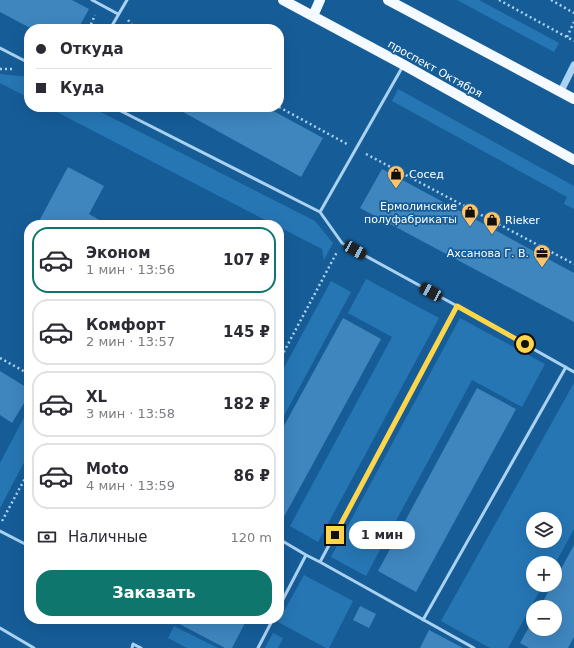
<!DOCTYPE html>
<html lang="ru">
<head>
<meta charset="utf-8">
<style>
  body { margin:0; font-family:"DejaVu Sans",sans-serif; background:#f2f2f3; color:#2b2b33; height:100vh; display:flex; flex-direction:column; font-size:15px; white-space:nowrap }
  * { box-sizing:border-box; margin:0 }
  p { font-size:13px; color:#7c7c81 }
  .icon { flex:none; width:22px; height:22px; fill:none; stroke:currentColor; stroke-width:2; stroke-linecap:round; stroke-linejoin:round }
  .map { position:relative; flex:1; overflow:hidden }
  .sheet { position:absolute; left:24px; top:220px; width:260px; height:404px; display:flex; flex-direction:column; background:#fff; border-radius:16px; box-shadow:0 4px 16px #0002 }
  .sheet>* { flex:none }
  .top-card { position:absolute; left:24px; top:24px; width:260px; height:88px; border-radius:16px; box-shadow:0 4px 16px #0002; display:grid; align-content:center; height:88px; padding:0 12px; background:#fff }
  .controls { position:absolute; left:526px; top:512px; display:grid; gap:8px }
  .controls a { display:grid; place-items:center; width:36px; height:36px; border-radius:50%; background:#fff; box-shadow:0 4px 16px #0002; font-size:20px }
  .end { position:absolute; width:18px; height:18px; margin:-9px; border:5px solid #ffd54a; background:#111; box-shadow:0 0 0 2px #111 }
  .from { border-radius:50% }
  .bubble { position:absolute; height:28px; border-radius:14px; background:#fff; box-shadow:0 4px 16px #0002; font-size:13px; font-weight:600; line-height:28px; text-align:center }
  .car { position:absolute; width:12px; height:24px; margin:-12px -6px; border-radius:5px; box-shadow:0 0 3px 1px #0007; background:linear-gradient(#222 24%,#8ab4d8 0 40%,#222 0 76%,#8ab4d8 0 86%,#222 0) }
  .top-card b { display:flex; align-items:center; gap:14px; height:38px; font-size:15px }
  .top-card b+b { border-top:1px solid #e1e1e2 }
  .top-card i { width:10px; height:10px; background:#2b2b33 }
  ul { padding:7px 0 0; list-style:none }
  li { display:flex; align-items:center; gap:12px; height:66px; margin:0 8px 6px; padding:0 4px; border:2px solid #e1e1e2; border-radius:16px }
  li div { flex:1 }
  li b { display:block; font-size:15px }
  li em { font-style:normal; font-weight:600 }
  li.on { border-color:#0f766e }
  li>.icon { width:36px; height:36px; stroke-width:1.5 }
  .pay { display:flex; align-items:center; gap:10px; height:44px; padding:0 12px; font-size:15px }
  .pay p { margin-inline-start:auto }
  .button { display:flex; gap:8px; margin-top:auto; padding:8px 12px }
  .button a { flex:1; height:46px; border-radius:16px; background:#0f766e; color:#fff; font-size:16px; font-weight:600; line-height:46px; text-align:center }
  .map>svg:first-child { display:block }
</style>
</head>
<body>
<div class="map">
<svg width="574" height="648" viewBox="0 0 574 648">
  <rect width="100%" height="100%" fill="#165d98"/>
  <path fill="#2676b4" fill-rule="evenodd" d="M 457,0 L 479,0 L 559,43 L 554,52 Z
    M 0,74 L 29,77 L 29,98 L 0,83 Z
    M 398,89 L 574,186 L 574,209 L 564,204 L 567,197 L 392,101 Z
    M 47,107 L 91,107 L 315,221 L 333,243 L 324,260 L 322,249 L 279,227 L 279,225 L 275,225 Z
    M 366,279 L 439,318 L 318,542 L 290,526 L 392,337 L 348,313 Z
    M 331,281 L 351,292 L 279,425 L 279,377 Z
    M 460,318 L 545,364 L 522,407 L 472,380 L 366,576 L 331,557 Z
    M 574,383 L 574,529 L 555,564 L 533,563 L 533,585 L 543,585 L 508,648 L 490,648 L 441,621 ZM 533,519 L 555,519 L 555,541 L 533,541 Z
    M 29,408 L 29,453 L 0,508 L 0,463 Z
    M 304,575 L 353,601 L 329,648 L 326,648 L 278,622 Z
    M 174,626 L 218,648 L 187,648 L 168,638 Z
    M 273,633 L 283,638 L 278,648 L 265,648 Z"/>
  <path fill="#3f86bf" d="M 0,0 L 72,0 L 89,9 L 78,29 L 32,29 L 0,12 Z
    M 174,107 L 266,107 L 323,138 L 301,177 Z
    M 68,167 L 104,186 L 89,214 L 108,225 L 37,225 Z
    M 382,169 L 574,273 L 574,322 L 360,208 Z
    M 343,318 L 381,339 L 279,526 L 279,435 Z
    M 0,371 L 29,389 L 29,395 L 12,423 L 0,415 Z
    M 477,388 L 516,409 L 416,592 L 378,571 Z
    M 574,545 L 574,637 L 568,648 L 529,648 L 520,643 L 533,620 L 533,629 L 555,629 L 555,607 L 540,607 L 552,585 L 555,585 L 555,580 Z
    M 360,606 L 376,614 L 369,628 L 353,620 Z
    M 170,619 L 247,619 L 232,648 L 225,648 Z
    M 429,630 L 463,648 L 420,648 Z"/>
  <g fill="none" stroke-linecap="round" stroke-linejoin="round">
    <path stroke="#aad2f2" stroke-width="2.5" stroke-dasharray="2 3" stroke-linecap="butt" d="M 499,0 L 574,41
      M 551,0 L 574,13
      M 128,20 L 135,29
      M 89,29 L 95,15
      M 567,37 L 574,22
      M 0,69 L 15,69
      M 279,107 L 347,144
      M 366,154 L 574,264
      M 0,358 L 29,374
      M 279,361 L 337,252
      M 2,521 L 29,471"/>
    <path stroke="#aad2f2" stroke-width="3" d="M 92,0 L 118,14
      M 110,29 L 127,0
      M 0,48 L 29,63
      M 403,66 L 320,212 L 342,243 L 457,306 L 320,562 L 474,648
      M 113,107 L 320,212
      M 457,306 L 574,372
      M 0,531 L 29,546
      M 279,539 L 306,555
      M 279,607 L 306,555 L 320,562
      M 423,620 L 566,367
      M 0,628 L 34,648
      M 132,648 L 133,644 L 141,648
      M 258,648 L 273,619"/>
    <path stroke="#aad2f2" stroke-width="7" d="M 561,91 L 574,65"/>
    <path stroke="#f4faff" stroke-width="10" d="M 283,0 L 404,65 L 574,160
      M 388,0 L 574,99
      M 313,16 L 320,0"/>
  </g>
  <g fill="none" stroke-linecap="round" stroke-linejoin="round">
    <path stroke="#ffd54a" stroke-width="5" d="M 335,535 L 457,306 L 525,344"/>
  </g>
  <defs>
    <g id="shop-pin" transform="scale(0.9)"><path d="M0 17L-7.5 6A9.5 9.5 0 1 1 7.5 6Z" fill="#ffc46a" stroke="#165d98"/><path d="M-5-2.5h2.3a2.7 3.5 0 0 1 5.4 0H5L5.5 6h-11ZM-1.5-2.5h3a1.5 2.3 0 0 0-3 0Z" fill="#111"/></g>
    <g id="office-pin" transform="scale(0.9)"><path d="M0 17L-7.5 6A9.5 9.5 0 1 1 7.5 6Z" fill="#ffc46a" stroke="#165d98"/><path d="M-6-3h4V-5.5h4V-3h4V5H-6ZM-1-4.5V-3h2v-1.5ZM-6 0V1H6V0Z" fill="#111"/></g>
  </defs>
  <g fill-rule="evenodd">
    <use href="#shop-pin" x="396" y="174"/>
    <use href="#shop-pin" x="470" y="212"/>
    <use href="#shop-pin" x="492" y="220"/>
    <use href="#office-pin" x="542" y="253"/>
  </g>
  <g text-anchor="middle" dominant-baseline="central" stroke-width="3.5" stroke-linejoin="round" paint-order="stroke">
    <g font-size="11" fill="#fff" stroke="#165d98">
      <text transform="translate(435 69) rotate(29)">проспект Октября</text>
    </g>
    <g font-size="11" fill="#fff" stroke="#165d98" text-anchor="start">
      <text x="409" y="174">Сосед</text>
      <text x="457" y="206" text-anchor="end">Ермолинские<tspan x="457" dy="13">полуфабрикаты</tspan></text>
      <text x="505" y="220">Rieker</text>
      <text x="529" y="253" text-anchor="end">Ахсанова Г. В.</text>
    </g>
  </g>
</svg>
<div class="controls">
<a><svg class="icon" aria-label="layers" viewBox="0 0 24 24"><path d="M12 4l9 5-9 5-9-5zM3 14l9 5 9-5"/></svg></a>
<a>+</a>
<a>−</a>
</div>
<i class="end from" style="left:525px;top:344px"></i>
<i class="end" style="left:335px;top:535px"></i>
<div class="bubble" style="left:349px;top:521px;width:66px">1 мин</div>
<i class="car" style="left:355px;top:250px;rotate:119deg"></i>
<i class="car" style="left:431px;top:292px;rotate:299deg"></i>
<div class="top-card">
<b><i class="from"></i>Откуда</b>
<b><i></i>Куда</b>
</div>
<section class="sheet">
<ul>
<li class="on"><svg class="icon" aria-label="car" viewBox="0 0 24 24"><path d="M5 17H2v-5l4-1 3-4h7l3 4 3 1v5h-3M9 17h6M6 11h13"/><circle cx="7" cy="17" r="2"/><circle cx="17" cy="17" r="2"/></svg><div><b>Эконом</b><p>1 мин · 13:56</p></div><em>107 ₽</em></li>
<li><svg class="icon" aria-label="car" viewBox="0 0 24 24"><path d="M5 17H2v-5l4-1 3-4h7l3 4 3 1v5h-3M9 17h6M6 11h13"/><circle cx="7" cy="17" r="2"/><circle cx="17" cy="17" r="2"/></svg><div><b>Комфорт</b><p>2 мин · 13:57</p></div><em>145 ₽</em></li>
<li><svg class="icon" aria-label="car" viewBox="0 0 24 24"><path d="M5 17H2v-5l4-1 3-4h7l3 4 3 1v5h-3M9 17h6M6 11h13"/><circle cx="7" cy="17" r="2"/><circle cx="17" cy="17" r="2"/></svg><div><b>XL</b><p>3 мин · 13:58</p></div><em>182 ₽</em></li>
<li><svg class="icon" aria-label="car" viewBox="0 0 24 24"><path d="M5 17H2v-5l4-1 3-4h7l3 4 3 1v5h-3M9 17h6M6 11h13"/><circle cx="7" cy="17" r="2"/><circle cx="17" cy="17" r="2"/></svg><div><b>Moto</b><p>4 мин · 13:59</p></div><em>86 ₽</em></li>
</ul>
<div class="pay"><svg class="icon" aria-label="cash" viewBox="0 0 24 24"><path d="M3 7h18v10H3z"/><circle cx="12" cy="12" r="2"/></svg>Наличные<p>120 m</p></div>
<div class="button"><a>Заказать</a></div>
</section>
</div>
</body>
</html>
